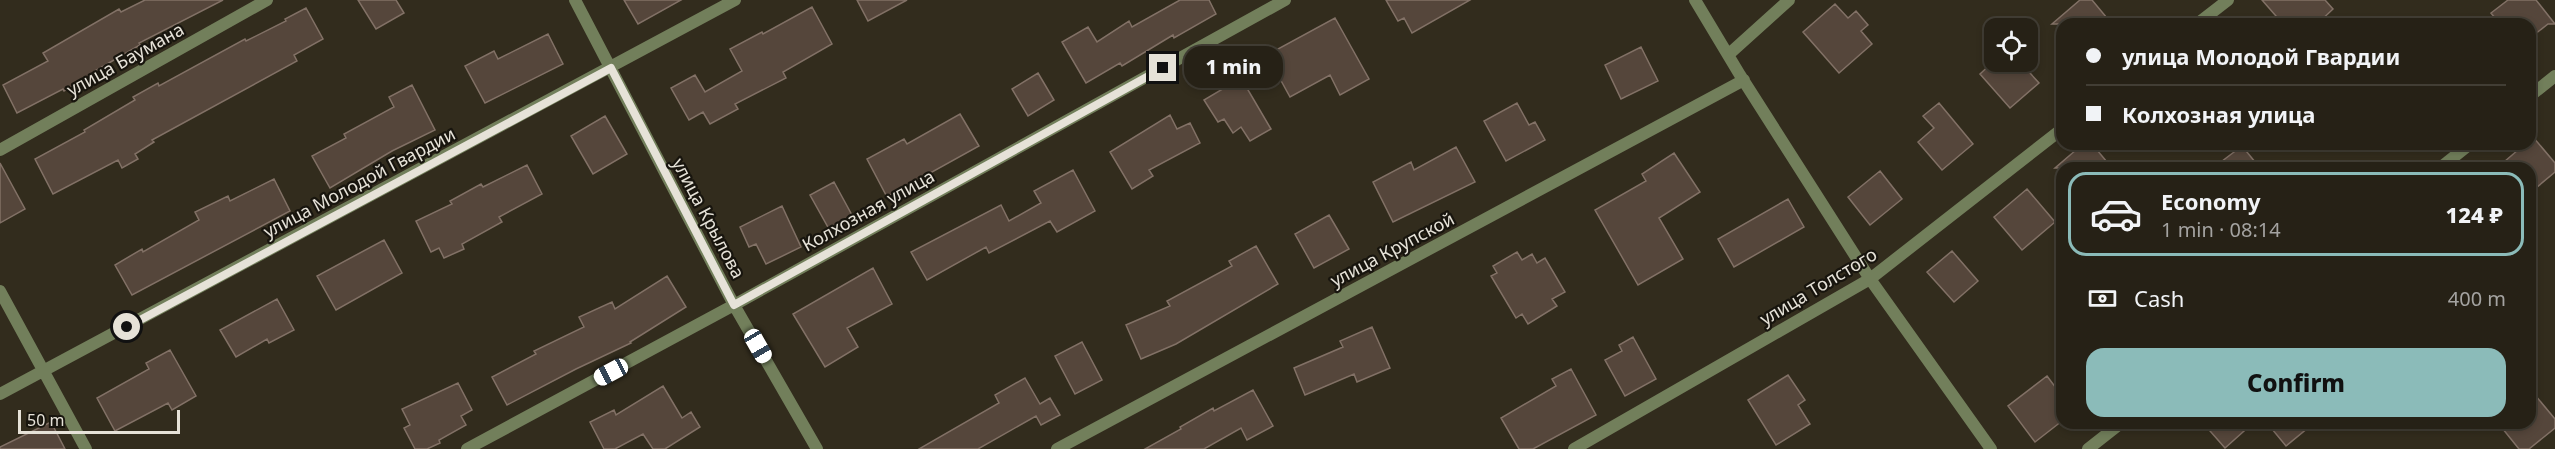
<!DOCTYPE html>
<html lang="en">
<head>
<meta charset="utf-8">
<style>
  body { margin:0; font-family:"Noto Sans",sans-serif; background:#2e291f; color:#f1f3f6; height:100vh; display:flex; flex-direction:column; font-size:22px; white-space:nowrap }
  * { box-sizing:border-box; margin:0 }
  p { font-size:20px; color:#a4a3a1 }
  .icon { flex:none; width:33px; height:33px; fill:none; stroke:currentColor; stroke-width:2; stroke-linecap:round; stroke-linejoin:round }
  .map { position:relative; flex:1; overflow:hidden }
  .drawer { position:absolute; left:2056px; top:162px; width:480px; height:267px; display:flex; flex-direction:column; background:#262116; border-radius:18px; box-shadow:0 3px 9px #0003,0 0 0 2px #423e35 }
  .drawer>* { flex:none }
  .banner { position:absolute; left:2056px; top:18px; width:480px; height:132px; border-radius:18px; box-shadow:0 3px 9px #0003,0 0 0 2px #423e35; display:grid; align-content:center; height:132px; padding:0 30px; background:#262116 }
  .tools { position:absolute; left:1984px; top:18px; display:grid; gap:12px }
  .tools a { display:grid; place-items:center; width:54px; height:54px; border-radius:12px; background:#262116; box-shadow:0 3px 9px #0003,0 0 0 2px #423e35; font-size:30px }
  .scale { position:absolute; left:18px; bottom:15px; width:162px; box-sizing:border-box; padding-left:6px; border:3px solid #e6e2d8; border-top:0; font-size:16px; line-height:21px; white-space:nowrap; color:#e6e2d8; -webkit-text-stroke:4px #18150e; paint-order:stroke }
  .end { position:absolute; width:27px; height:27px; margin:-14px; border:8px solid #e6e2d8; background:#111; box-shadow:0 0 0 3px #111 }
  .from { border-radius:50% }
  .bubble { position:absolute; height:42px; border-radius:18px; background:#262116; box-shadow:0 3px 9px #0003,0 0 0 2px #423e35; font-size:20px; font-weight:800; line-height:42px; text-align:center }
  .car { position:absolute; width:18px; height:36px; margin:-18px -9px; border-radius:8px; box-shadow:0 0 4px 2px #0007; background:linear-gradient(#fff 24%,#345 0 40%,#fff 0 76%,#345 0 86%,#fff 0) }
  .banner b { display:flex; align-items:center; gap:21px; height:57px; font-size:22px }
  .banner b+b { border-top:2px solid #423e35 }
  .banner i { width:15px; height:15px; background:#f1f3f6 }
  ul { padding:10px 0 0; list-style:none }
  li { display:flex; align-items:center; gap:18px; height:84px; margin:0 12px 9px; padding:0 18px; border:3px solid transparent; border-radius:18px }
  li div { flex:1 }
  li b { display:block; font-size:22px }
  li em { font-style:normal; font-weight:800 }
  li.current { border-color:#8bbbb9 }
  li>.icon { width:54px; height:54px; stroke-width:1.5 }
  .pay { display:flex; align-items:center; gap:15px; height:66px; padding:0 30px; font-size:22px }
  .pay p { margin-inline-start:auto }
  .primary-button { display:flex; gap:12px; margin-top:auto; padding:12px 30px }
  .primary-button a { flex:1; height:69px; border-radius:18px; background:#8bbbb9; color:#111; font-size:24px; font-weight:800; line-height:69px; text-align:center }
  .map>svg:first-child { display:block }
</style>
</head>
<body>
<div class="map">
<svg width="2555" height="449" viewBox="0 0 2555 449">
  <rect width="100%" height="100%" fill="#322c1d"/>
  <path fill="#55463b" stroke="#827166" stroke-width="1.5" d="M 145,0 L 223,0 L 139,43 L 140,45 L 95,71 L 97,73 L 64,91 L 63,89 L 17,113 L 3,85 L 48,61 L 43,53 L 119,9 L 121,12 Z
    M 358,0 L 396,0 L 404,13 L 376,29 Z
    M 624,0 L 681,0 L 638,24 Z
    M 857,0 L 907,0 L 868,21 Z
    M 1180,0 L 1209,0 L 1216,14 L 1174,38 L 1173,35 L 1122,66 L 1120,63 L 1086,83 L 1062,42 L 1088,27 L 1097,42 L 1129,21 L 1132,27 Z
    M 1386,0 L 1470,0 L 1412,33 L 1404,18 L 1398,21 Z
    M 2080,0 L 2092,0 L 2112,24 L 2052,24 Z
    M 2262,0 L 2325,0 L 2333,9 L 2317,24 L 2283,24 Z
    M 2508,0 L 2536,0 L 2555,24 L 2548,24 L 2530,38 L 2530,24 L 2500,24 L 2491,13 Z
    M 1835,4 L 1848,18 L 1856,11 L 1868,25 L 1861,31 L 1872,44 L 1839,73 L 1803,32 Z
    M 812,7 L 832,44 L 783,72 L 786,78 L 735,104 L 738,109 L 710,124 L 703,112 L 689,120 L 671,88 L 695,75 L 705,92 L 742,71 L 730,49 L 762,32 L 763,34 Z
    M 306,8 L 323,39 L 294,55 L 297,61 L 152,140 L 154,142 L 135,154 L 138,159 L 122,168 L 118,160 L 53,194 L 35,159 L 85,132 L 84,130 L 135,100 L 133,97 L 158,83 L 159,86 L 245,39 L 246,41 L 286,21 L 285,19 Z
    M 1335,18 L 1369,79 L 1340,95 L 1330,75 L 1290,97 L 1267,55 Z
    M 548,34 L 563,64 L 485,103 L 465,66 L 494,51 L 498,59 Z
    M 1641,47 L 1658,81 L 1621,99 L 1605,65 Z
    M 1993,62 L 2020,62 L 2039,83 L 2010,108 L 1980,74 Z
    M 1038,73 L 1054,100 L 1028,116 L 1012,89 Z
    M 1241,78 L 1271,129 L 1250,141 L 1241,127 L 1233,133 L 1224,119 L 1218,122 L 1204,100 Z
    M 412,85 L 435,130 L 392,151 L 330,188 L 312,156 L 346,138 L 344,134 L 394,107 L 389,97 Z
    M 1517,103 L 1529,125 L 1535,122 L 1545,140 L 1506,161 L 1484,121 Z
    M 1939,103 L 1973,144 L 1942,170 L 1918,142 L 1934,128 L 1923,116 Z
    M 960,114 L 979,146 L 887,197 L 867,159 L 904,139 L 907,144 Z
    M 1170,115 L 1177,129 L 1190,123 L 1200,143 L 1149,170 L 1153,176 L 1132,189 L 1110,152 Z
    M 605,116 L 627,154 L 593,174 L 571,136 Z
    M 2533,137 L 2555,163 L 2555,172 L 2530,193 L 2530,168 L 2497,168 L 2525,144 L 2530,144 Z
    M 2083,144 L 2092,144 L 2112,168 L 2055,168 Z
    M 2242,146 L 2260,168 L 2213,168 Z
    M 1456,147 L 1475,182 L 1393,222 L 1373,182 L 1411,162 L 1414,170 Z
    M 1674,153 L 1700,192 L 1659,218 L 1683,259 L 1638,285 L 1595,210 L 1646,181 L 1642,174 Z
    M 0,163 L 25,209 L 0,223 Z
    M 527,165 L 542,194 L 499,217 L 502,222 L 462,244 L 464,249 L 444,258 L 439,248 L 431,252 L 416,221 L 452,204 L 450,201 L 481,184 L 483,187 Z
    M 1073,170 L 1095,211 L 1057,232 L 1050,221 L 989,253 L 986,247 L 927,280 L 911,252 L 1001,205 L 1009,221 L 1041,203 L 1034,191 Z
    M 1880,171 L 1902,199 L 1870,225 L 1848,197 Z
    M 274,179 L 290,211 L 132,295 L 115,265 L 142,249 L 143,252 L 199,220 L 195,212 L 228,196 L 230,201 Z
    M 834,182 L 853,217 L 829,229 L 810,195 Z
    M 2027,189 L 2055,222 L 2022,250 L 1994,217 Z
    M 1788,199 L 1804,227 L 1734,267 L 1718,239 Z
    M 782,206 L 801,247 L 766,264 L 756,244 L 749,247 L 740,227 Z
    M 1329,215 L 1349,249 L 1314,268 L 1295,234 Z
    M 384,240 L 402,273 L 336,310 L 317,276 Z
    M 1256,246 L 1278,284 L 1176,344 L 1141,359 L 1126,325 L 1170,306 L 1167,301 L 1232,266 L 1229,261 Z
    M 1952,251 L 1978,281 L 1954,302 L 1927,272 Z
    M 1517,252 L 1522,260 L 1532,254 L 1537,263 L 1545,258 L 1565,292 L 1552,299 L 1557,306 L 1528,324 L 1522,314 L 1516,318 L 1491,276 L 1497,273 L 1493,266 Z
    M 873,268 L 892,304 L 847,328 L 858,347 L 825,367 L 793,314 Z
    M 667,276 L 686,307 L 630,342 L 631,343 L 576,369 L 507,405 L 492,377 L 536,354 L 534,351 L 584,327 L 579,317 L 612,302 L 615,309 Z
    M 277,299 L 294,330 L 269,343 L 267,339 L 236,357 L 220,330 Z
    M 1372,327 L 1390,368 L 1357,382 L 1354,374 L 1305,395 L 1294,368 L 1343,347 L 1340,341 Z
    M 1633,337 L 1656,379 L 1625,396 L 1605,360 L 1622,351 L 1619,345 Z
    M 1082,342 L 1102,380 L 1075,394 L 1055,356 Z
    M 170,350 L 196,396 L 172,410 L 168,403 L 115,431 L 97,398 L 149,369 L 146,363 Z
    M 1571,369 L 1596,415 L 1533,449 L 1519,449 L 1501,418 L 1556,386 L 1552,379 Z
    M 1788,375 L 1805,400 L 1798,405 L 1810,424 L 1776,445 L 1748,400 Z
    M 2047,376 L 2062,396 L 2062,421 L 2035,442 L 2008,406 Z
    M 1025,378 L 1040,404 L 1050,398 L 1060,415 L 1041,425 L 1036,416 L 978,449 L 919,449 L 999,403 L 995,395 Z
    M 458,383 L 472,410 L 461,416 L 466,425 L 439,440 L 440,443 L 427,449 L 415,449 L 404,428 L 410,425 L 402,409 Z
    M 663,386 L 682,418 L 691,412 L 700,427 L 665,449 L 653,449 L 643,434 L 615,449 L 604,449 L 590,422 L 614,410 L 616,415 Z
    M 2530,389 L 2555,419 L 2555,428 L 2529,449 L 2519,449 L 2498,423 L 2530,423 Z
    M 1253,390 L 1273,426 L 1247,440 L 1241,428 L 1204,449 L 1145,449 L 1181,429 L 1180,427 L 1213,408 L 1214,411 Z
    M 51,422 L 65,449 L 0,449 L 0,447 Z
    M 2203,423 L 2253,423 L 2225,448 Z
    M 2267,423 L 2314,423 L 2286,446 Z"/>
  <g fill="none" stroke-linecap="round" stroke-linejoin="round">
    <path stroke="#727f5b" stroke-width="12" d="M 575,0 L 734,305 L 817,449
      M 1695,0 L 1740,75 L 1870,279 L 1991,449
      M 2197,24 L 2228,0
      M 1728,55 L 1789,0
      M 2530,96 L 2555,76
      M 0,150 L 267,0
      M 2440,168 L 2470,144
      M 0,291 L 86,449
      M 0,394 L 735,0
      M 467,449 L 734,305 L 1285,0
      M 1057,449 L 1744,80
      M 1574,449 L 1870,279 L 2062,129
      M 2088,449 L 2121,423"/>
  </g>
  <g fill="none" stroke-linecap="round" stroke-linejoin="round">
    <path stroke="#e6e2d8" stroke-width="8" d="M 127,327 L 611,68 L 734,305 L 1163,68"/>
  </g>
  <g text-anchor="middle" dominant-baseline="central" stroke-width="4.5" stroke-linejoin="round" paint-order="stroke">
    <g font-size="18" fill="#e6e2d8" stroke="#18150e">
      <text transform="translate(125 59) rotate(-29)">улица Баумана</text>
      <text transform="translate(359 182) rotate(-28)">улица Молодой Гвардии</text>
      <text transform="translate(868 210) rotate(-29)">Колхозная улица</text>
      <text transform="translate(709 218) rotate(62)">улица Крылова</text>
      <text transform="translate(1392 249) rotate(-28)">улица Крупской</text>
      <text transform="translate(1818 286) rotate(-31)">улица Толстого</text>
    </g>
  </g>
</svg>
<div class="tools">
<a><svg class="icon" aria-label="locate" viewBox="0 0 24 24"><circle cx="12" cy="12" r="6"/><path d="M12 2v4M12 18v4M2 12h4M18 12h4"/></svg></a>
</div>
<div class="scale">50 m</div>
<i class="end from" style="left:127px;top:327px"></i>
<i class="end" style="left:1163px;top:68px"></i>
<div class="bubble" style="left:1184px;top:46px;width:99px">1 min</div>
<i class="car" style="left:758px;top:346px;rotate:150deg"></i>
<i class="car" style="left:611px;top:372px;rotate:242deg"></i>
<div class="banner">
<b><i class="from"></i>улица Молодой Гвардии</b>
<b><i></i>Колхозная улица</b>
</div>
<section class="drawer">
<ul>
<li class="current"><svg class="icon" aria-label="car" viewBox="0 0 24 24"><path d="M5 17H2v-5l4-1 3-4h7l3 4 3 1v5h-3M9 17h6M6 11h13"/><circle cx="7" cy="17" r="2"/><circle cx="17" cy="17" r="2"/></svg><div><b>Economy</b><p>1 min · 08:14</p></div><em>124 ₽</em></li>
</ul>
<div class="pay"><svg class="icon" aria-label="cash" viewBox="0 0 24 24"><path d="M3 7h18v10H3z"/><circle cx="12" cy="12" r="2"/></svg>Cash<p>400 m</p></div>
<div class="primary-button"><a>Confirm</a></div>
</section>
</div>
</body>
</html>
